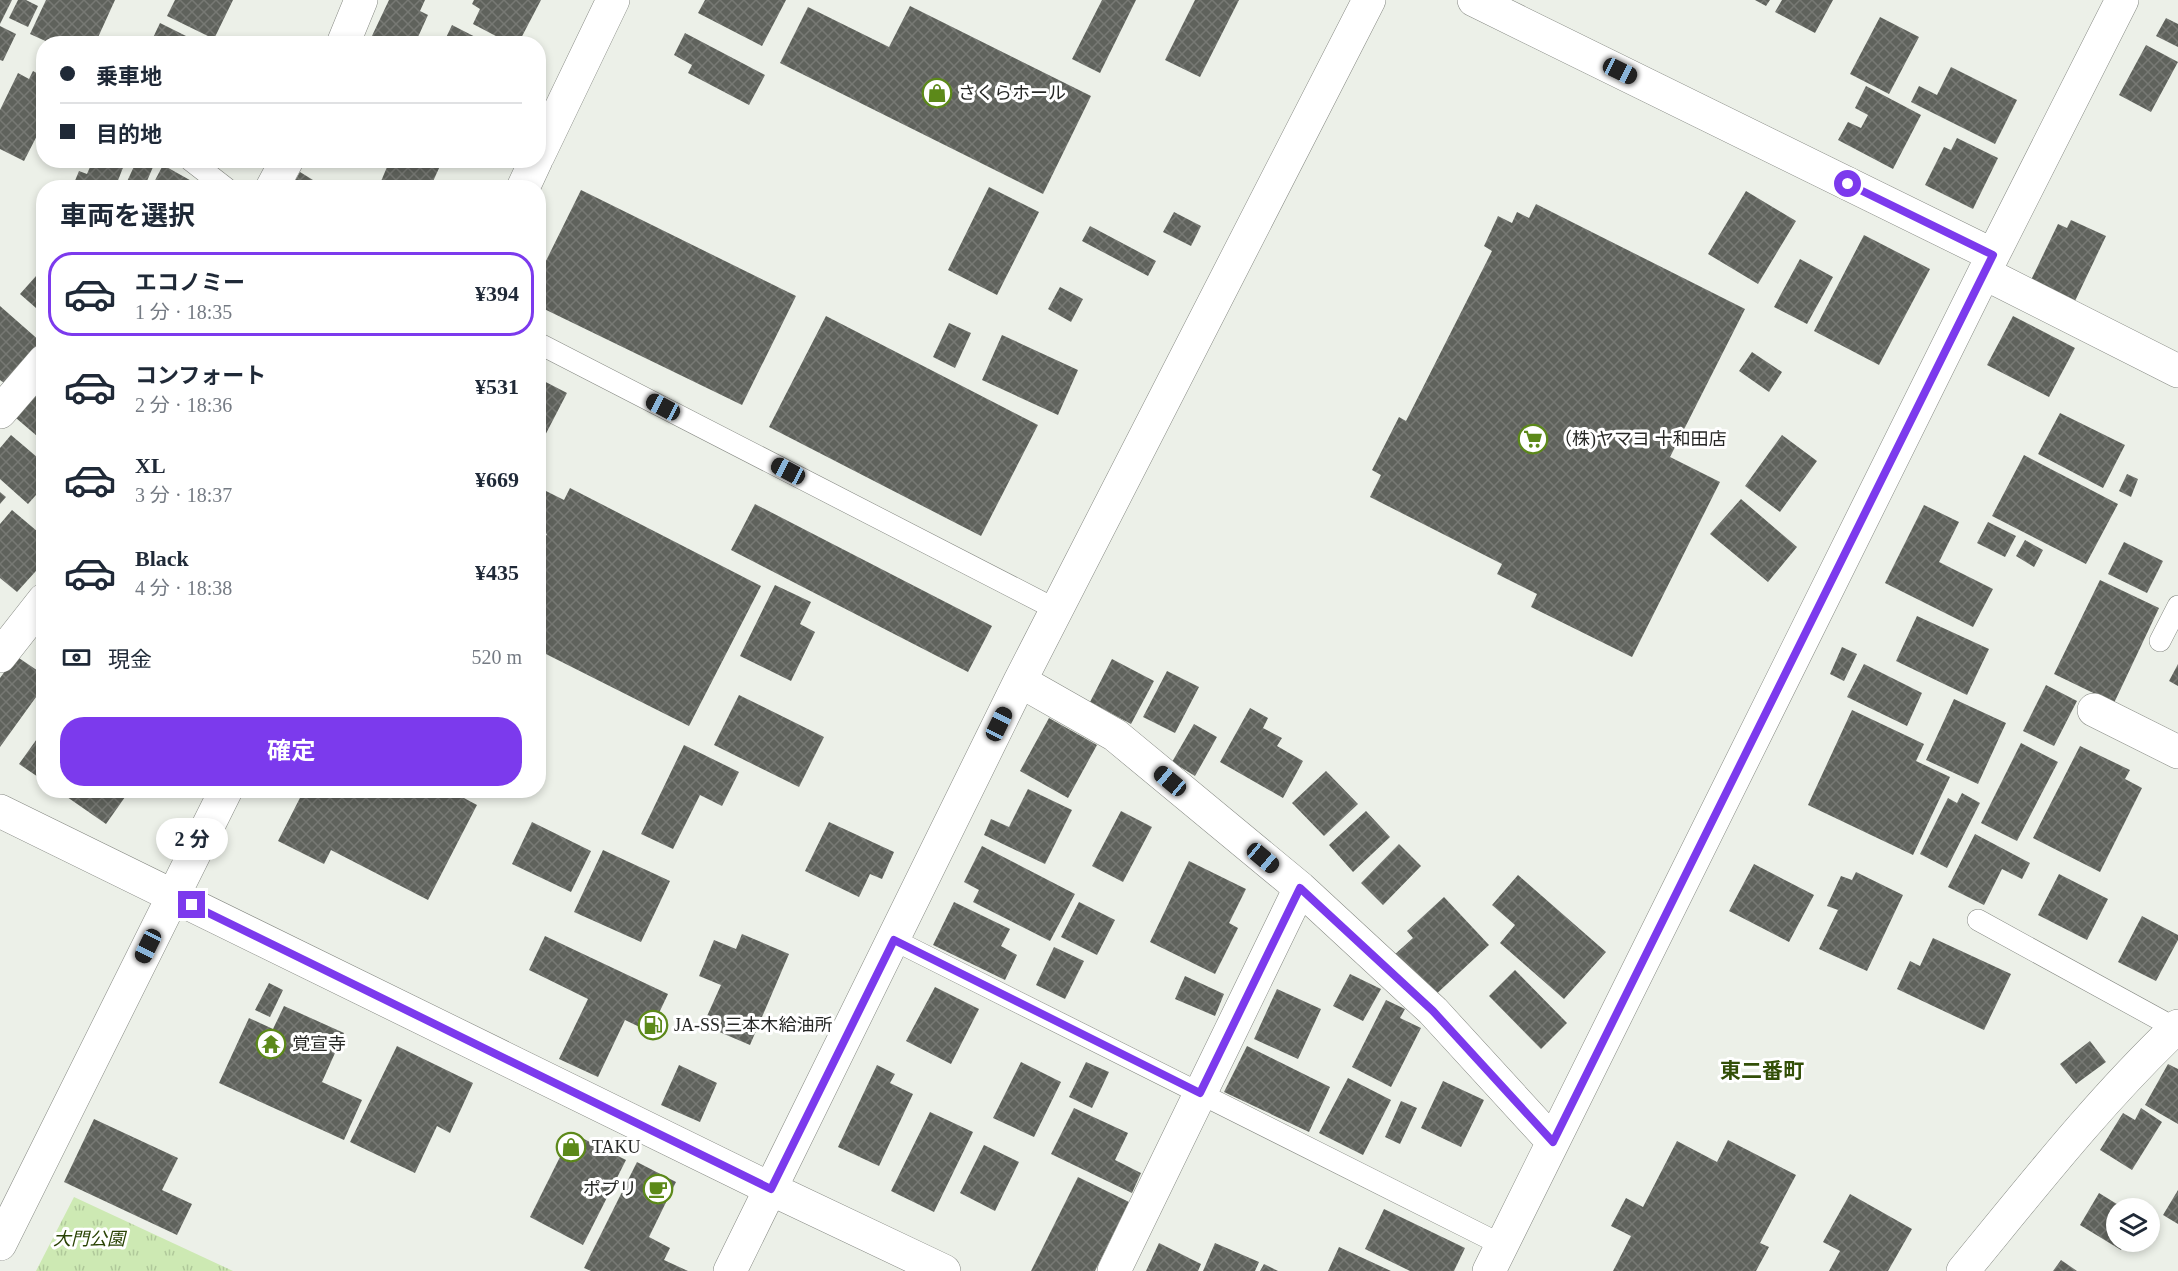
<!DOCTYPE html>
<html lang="ja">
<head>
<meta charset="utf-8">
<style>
  body { margin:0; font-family:"Times New Roman","Noto Sans JP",serif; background:#f2f2f3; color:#1f2937; height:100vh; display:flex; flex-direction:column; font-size:22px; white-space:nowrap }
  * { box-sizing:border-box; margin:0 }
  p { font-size:20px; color:#747a83 }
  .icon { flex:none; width:33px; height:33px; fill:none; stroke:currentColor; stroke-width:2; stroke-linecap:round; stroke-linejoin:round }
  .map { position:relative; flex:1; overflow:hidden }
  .sheet { position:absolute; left:36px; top:180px; width:510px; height:618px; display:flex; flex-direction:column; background:#fff; border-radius:24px; box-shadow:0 3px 9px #0003 }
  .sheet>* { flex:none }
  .banner { position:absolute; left:36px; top:36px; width:510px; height:132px; border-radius:24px; box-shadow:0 3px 9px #0003; display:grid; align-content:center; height:132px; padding:0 24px; background:#fff }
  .buttons { position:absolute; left:2106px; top:1198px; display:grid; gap:12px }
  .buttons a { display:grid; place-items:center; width:54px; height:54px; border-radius:50%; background:#fff; box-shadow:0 3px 9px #0003; font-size:30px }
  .end { position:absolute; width:27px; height:27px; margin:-14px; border:8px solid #7c3aed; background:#fff; box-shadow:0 0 0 3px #fff }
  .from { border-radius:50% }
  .bubble { position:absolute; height:42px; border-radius:21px; background:#fff; box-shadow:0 3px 9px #0003; font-size:20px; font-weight:700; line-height:42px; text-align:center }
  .car { position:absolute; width:18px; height:36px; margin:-18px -9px; border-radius:8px; box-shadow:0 0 4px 2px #0007; background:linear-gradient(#222 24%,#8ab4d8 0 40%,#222 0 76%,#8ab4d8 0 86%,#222 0) }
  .banner b { display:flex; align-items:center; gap:21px; height:57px; font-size:22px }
  .banner b+b { border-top:2px solid #e0e1e3 }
  .banner i { width:15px; height:15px; background:#1f2937 }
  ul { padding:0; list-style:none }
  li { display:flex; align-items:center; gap:18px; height:84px; margin:0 12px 9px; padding:0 12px; border:3px solid transparent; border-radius:24px }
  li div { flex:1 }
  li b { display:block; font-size:22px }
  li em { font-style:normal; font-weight:700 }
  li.active { border-color:#7c3aed }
  li>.icon { width:54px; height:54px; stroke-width:1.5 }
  h2 { padding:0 24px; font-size:27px; line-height:72px }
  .pay { display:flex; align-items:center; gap:15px; height:66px; padding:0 24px; font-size:22px }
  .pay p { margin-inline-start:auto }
  .action { display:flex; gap:12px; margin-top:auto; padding:12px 24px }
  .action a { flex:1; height:69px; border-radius:24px; background:#7c3aed; color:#fff; font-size:24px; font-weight:700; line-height:69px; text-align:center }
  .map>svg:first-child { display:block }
</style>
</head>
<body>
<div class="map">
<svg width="2178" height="1271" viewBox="0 0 2178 1271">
  <defs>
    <pattern id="grass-tufts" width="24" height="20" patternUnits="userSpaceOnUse" patternTransform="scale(1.5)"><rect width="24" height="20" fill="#cde9b3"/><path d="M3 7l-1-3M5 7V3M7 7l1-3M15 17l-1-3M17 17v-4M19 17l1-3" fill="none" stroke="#b0c89a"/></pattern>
    <pattern id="building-cross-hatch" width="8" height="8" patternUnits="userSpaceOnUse" patternTransform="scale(1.5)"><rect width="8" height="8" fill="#5f625c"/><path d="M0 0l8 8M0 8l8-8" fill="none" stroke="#777974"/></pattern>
  </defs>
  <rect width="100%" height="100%" fill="#ecf0e8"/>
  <path fill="url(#grass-tufts)" d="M 74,1197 L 233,1271 L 36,1271 Z"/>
  <path fill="url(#building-cross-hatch)" d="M 0,0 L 12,0 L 0,24 Z
    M 18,0 L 26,0 L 38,6 L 28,27 L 9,18 Z
    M 46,0 L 115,0 L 95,44 L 52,44 L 30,34 Z
    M 175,0 L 233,0 L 214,39 L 167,16 Z
    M 389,0 L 425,0 L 420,11 L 428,15 L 418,37 L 433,44 L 382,44 L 371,38 Z
    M 474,0 L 541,0 L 518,44 L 511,44 L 473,24 L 480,9 L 472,4 Z
    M 705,0 L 786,0 L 762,46 L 698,13 Z
    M 1102,0 L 1136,0 L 1100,73 L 1072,59 Z
    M 1195,0 L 1239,0 L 1200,77 L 1165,60 Z
    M 1755,0 L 1770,0 L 1766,6 Z
    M 1782,0 L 1833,0 L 1815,33 L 1775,12 Z
    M 910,6 L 1091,96 L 1043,194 L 780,63 L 808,7 L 889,47 Z
    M 1880,17 L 1919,37 L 1889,94 L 1850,74 Z
    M 2166,18 L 2178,24 L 2178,47 L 2156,36 Z
    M 160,23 L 202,44 L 150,44 Z
    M 452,25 L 489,44 L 443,44 Z
    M 0,26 L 16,34 L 3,61 L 0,60 Z
    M 685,33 L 765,75 L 749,105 L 688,73 L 692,65 L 674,55 Z
    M 2146,45 L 2178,62 L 2151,112 L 2119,95 Z
    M 1951,67 L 2017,100 L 1995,144 L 1911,102 L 1919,86 L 1937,95 Z
    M 33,71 L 44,77 L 44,122 L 24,161 L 0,149 L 0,110 L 18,73 L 29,79 Z
    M 1866,86 L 1921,115 L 1893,169 L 1838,140 L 1848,122 L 1861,128 L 1868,115 L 1855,108 Z
    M 1957,138 L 1998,158 L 1973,209 L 1925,185 L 1944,147 L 1951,150 Z
    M 93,160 L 126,160 L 115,188 L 72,188 L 79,171 L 87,174 Z
    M 137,160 L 156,160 L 144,188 L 124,188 Z
    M 390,160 L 427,160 L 440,166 L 430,188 L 381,188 L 379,186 Z
    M 163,165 L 204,188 L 151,188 Z
    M 300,172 L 326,188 L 291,188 Z
    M 989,187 L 1039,212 L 997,295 L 948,270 Z
    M 581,190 L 796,296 L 742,405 L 538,306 L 538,277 Z
    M 1746,191 L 1796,221 L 1758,284 L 1708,254 Z
    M 1536,204 L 1745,309 L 1670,457 L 1720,482 L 1632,657 L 1531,607 L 1537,594 L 1497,574 L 1502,564 L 1370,497 L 1381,475 L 1372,470 L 1399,417 L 1406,421 L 1492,251 L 1484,246 L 1498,216 L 1512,223 L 1517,212 L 1529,218 Z
    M 1174,212 L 1201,226 L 1191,246 L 1163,232 Z
    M 2071,220 L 2106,236 L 2075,301 L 2031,280 L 2058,224 L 2067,228 Z
    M 1090,226 L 1156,261 L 1148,276 L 1082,241 Z
    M 1864,235 L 1930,269 L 1879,365 L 1814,331 Z
    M 1800,259 L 1833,277 L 1807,324 L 1774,307 Z
    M 36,276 L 44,283 L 44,315 L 20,294 Z
    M 1060,287 L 1083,299 L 1071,322 L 1048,309 Z
    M 0,306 L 41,342 L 4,383 L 0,380 Z
    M 826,316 L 1038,425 L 981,536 L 769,427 Z
    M 2013,316 L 2075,348 L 2049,397 L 1987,365 Z
    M 949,323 L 971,333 L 955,368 L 933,357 Z
    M 1002,335 L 1078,370 L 1058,415 L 982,380 Z
    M 1752,352 L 1782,372 L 1769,392 L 1739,371 Z
    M 538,378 L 567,393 L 538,449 Z
    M 44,386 L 44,442 L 16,418 Z
    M 2060,413 L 2125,445 L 2103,488 L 2038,454 Z
    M 11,435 L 44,463 L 44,486 L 28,504 L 0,479 L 0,448 Z
    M 1782,435 L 1817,461 L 1780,512 L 1745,486 Z
    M 2024,455 L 2118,504 L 2086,564 L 1992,516 Z
    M 2127,474 L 2138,479 L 2131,497 L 2119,491 Z
    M 538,487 L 564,500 L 570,488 L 761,586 L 689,726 L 538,650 L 538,550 L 547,534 L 538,530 Z
    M 0,492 L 6,497 L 0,504 Z
    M 1741,499 L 1797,547 L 1768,582 L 1710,534 Z
    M 755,504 L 992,626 L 968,672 L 731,550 Z
    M 1924,505 L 1959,522 L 1939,562 L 1993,589 L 1973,627 L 1885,583 Z
    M 12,510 L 44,537 L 44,562 L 17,592 L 0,578 L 0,524 Z
    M 1988,522 L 2016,536 L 2005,557 L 1977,543 Z
    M 2025,540 L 2043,550 L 2034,567 L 2016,556 Z
    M 2124,542 L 2163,561 L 2147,593 L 2108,574 Z
    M 2100,580 L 2159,608 L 2114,703 L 2054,674 Z
    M 775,585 L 811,602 L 800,624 L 815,632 L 791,681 L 740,656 Z
    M 1917,616 L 1989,649 L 1967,695 L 1896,661 Z
    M 1842,647 L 1857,654 L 1844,681 L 1830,674 Z
    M 44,648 L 44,666 L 36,660 Z
    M 16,656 L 44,675 L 44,686 L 0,747 L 0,678 Z
    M 1112,659 L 1154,681 L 1131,724 L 1090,702 Z
    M 1864,664 L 1922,693 L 1907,726 L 1847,697 Z
    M 2178,664 L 2178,686 L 2169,681 Z
    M 1167,671 L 1199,687 L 1175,733 L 1143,717 Z
    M 2046,685 L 2077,701 L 2054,746 L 2023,731 Z
    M 739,695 L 824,737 L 799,787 L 714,745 Z
    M 1954,699 L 2006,723 L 1978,784 L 1926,760 Z
    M 1250,708 L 1268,718 L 1263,728 L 1282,738 L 1277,746 L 1303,761 L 1283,798 L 1220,762 Z
    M 1852,710 L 1924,744 L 1916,761 L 1950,777 L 1913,855 L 1808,805 Z
    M 1049,718 L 1097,745 L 1068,798 L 1020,771 Z
    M 1194,724 L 1217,737 L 1195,776 L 1172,762 Z
    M 44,729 L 44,781 L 19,764 Z
    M 2021,743 L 2058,762 L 2017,841 L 1981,823 Z
    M 684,745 L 739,772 L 722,806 L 700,795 L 673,849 L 641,834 Z
    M 2080,746 L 2130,770 L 2125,779 L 2142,788 L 2100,872 L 2033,838 Z
    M 1326,771 L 1358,804 L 1324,836 L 1292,803 Z
    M 1028,789 L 1072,810 L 1045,864 L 984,835 L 991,819 L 1009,827 Z
    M 57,790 L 130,790 L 106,824 Z
    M 304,790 L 449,790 L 477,805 L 428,900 L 331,850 L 324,864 L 278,841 Z
    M 1962,793 L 1980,803 L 1947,868 L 1920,854 L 1948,798 L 1957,803 Z
    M 1121,811 L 1152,827 L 1123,882 L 1092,866 Z
    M 1366,811 L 1390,837 L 1353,872 L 1329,845 Z
    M 532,822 L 591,851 L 571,892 L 512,864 Z
    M 829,822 L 894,852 L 882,879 L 870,874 L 859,897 L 805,871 Z
    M 1975,834 L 2030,863 L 2022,879 L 2002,869 L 1984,905 L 1948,887 Z
    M 1399,844 L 1421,866 L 1383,905 L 1361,883 Z
    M 982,846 L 1075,894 L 1050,941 L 973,902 L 979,890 L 964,882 Z
    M 603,850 L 670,881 L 641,942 L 574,912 Z
    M 1189,861 L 1246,889 L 1229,923 L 1238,928 L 1215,974 L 1150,942 Z
    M 1754,864 L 1814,895 L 1789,942 L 1729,911 Z
    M 1856,872 L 1903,895 L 1867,971 L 1819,949 L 1838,910 L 1827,906 L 1841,876 L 1852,880 Z
    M 2059,874 L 2108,899 L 2087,940 L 2038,915 Z
    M 1518,875 L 1606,952 L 1564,999 L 1500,943 L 1515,925 L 1492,905 Z
    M 1444,897 L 1489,945 L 1432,998 L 1393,956 L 1413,938 L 1407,931 Z
    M 954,902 L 1010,929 L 1001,946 L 1017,955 L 1005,980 L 933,945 Z
    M 1079,902 L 1115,920 L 1097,955 L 1061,937 Z
    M 2142,916 L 2178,935 L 2178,940 L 2156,981 L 2118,962 Z
    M 742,934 L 789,954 L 750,1045 L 703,1025 L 721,985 L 699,976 L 714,940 L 736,949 Z
    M 545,936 L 668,994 L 650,1032 L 625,1020 L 598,1077 L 559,1059 L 588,999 L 529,970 Z
    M 1933,938 L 2011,974 L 1984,1030 L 1897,989 L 1910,961 L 1920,966 Z
    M 1054,947 L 1084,961 L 1065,999 L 1036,985 Z
    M 1515,970 L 1567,1023 L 1541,1049 L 1489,996 Z
    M 1350,974 L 1381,989 L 1363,1021 L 1333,1006 Z
    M 1185,976 L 1224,994 L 1215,1016 L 1175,999 Z
    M 269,983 L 283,990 L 270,1017 L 255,1010 Z
    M 935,987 L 979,1009 L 951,1064 L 906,1041 Z
    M 1277,989 L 1321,1009 L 1298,1059 L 1254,1039 Z
    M 1386,1000 L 1405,1009 L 1400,1018 L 1421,1028 L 1391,1087 L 1352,1067 Z
    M 284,1006 L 344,1033 L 322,1082 L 362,1100 L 344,1140 L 219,1083 L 249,1018 L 273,1029 Z
    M 2090,1041 L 2106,1062 L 2076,1084 L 2060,1064 Z
    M 397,1046 L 473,1083 L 450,1133 L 437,1126 L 415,1173 L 350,1142 Z
    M 1247,1046 L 1330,1087 L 1309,1132 L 1224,1092 Z
    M 1021,1062 L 1061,1082 L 1034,1137 L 993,1118 Z
    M 1086,1062 L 1109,1072 L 1092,1108 L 1069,1097 Z
    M 2168,1064 L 2178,1069 L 2178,1124 L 2145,1105 Z
    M 679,1065 L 717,1083 L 700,1122 L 661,1105 Z
    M 877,1065 L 895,1074 L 890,1083 L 913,1094 L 879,1166 L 838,1147 Z
    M 1348,1078 L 1391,1100 L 1363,1155 L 1319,1133 Z
    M 1443,1081 L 1484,1100 L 1461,1147 L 1421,1128 Z
    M 1401,1101 L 1417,1108 L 1400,1144 L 1385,1137 Z
    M 1074,1108 L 1128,1133 L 1115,1160 L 1141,1173 L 1132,1193 L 1051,1154 Z
    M 2141,1108 L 2162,1122 L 2132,1170 L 2100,1150 L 2123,1113 L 2135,1120 Z
    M 930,1112 L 973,1132 L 934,1212 L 891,1191 Z
    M 94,1119 L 178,1158 L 162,1190 L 192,1204 L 177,1235 L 64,1182 Z
    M 572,1133 L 626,1160 L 583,1245 L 530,1217 Z
    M 1728,1140 L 1796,1175 L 1760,1243 L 1769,1247 L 1756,1271 L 1613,1271 L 1631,1236 L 1611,1226 L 1626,1198 L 1643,1207 L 1677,1141 L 1717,1162 Z
    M 984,1145 L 1019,1162 L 995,1211 L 960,1193 Z
    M 637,1162 L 676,1182 L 649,1237 L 670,1248 L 664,1260 L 688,1271 L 591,1271 L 584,1268 Z
    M 1078,1177 L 1129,1202 L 1095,1271 L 1031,1271 Z
    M 2178,1190 L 2178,1224 L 2163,1215 Z
    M 2099,1193 L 2125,1209 L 2116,1209 L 2116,1242 L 2126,1242 L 2121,1250 L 2080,1225 Z
    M 1850,1194 L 1912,1229 L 1888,1271 L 1829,1271 L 1840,1251 L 1823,1242 Z
    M 1384,1209 L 1465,1248 L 1454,1271 L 1410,1271 L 1365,1249 Z
    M 1159,1243 L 1201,1264 L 1198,1271 L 1146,1271 Z
    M 1215,1243 L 1259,1262 L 1255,1271 L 1203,1271 Z
    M 1339,1247 L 1391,1271 L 1328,1271 Z
    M 2061,1260 L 2077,1271 L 2053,1271 Z
    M 1264,1264 L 1278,1271 L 1260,1271 Z"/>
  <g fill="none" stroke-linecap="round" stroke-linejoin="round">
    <g stroke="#868983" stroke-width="22">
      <path id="service" d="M 190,160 L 226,188
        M 538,343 L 1057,610
        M 2160,641 L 2178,606
        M 1978,920 L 2175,1028
        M 894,940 L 1502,1245"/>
    </g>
    <g stroke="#868983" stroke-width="34">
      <path id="minor" d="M 1474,0 L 1993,255
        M 343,44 L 361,0
        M 538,156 L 613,0
        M 272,188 L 287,160
        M 523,188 L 536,160
        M 1984,273 L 2178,371
        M 0,412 L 44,361
        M 0,656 L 44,600
        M 1020,681 L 1115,735 L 1300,888 L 1433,1011 L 1553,1142
        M 2094,710 L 2178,752
        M 0,811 L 771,1189 L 944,1271
        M 0,1244 L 226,790
        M 730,1271 L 1020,681 L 1369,0
        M 1114,1271 L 1300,888
        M 1489,1271 L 1993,255 L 2122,0
        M 1963,1271 C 2032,1187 2099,1101 2178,1026"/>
    </g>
    <use href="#service" stroke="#fff" stroke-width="21"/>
    <use href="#minor" stroke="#fff" stroke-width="33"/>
  </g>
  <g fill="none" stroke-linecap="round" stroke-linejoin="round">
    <path stroke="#7c3aed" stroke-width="8" d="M 192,905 L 771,1189 L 894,940 L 1200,1093 L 1300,888 L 1433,1011 L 1553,1142 L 1993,255 L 1848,184"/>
  </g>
  <defs>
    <g id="shop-ring" transform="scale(1.5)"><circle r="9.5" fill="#fff" stroke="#5c8919" stroke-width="1.5"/><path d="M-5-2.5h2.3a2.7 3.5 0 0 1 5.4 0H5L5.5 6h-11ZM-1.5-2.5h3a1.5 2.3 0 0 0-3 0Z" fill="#5c8919"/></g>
    <g id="supermarket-ring" transform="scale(1.5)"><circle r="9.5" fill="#fff" stroke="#5c8919" stroke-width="1.5"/><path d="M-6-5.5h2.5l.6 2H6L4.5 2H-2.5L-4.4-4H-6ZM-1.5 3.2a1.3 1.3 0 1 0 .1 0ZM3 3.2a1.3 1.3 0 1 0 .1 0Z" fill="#5c8919"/></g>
    <g id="fuel-ring" transform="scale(1.5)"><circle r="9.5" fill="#fff" stroke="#5c8919" stroke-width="1.5"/><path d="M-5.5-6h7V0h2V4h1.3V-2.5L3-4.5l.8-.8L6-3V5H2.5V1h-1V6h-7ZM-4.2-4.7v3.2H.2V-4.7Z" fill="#5c8919"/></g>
    <g id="temple-ring" transform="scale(1.5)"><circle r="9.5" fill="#fff" stroke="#5c8919" stroke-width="1.5"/><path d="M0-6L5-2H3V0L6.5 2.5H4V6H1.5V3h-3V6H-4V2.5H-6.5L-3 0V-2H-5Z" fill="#5c8919"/></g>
    <g id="cafe-ring" transform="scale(1.5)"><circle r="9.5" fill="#fff" stroke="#5c8919" stroke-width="1.5"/><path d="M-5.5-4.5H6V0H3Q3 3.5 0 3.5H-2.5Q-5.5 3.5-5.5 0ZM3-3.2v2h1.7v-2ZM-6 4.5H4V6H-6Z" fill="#5c8919"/></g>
  </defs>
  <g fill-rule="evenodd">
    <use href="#shop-ring" x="937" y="93"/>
    <use href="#supermarket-ring" x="1533" y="439"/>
    <use href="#fuel-ring" x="653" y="1025"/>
    <use href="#temple-ring" x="271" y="1044"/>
    <use href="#shop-ring" x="571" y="1147"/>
    <use href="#cafe-ring" x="658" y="1189"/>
  </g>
  <g text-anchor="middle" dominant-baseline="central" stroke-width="6" stroke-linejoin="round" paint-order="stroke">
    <g font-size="18" fill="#262725" stroke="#fff" text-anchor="start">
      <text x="958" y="93">さくらホール</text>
      <text x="1554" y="439">（株)ヤマヨ 十和田店</text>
      <text x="674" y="1025">JA-SS 三本木給油所</text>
      <text x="292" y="1044">覚宣寺</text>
      <text x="592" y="1147">TAKU</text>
      <text x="637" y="1189" text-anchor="end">ポプリ</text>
    </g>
    <g font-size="18" font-style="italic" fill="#2a4305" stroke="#fff">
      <text x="89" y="1239">大門公園</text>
    </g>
    <g font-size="21" font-weight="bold" fill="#324f07" stroke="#fff">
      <text x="1762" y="1071">東二番町</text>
    </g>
  </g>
</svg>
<div class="buttons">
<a><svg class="icon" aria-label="layers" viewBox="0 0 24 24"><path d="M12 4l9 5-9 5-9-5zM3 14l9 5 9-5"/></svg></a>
</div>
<i class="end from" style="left:1848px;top:184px"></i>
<i class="end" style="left:192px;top:905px"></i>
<div class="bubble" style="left:156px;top:818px;width:72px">2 分</div>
<i class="car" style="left:1620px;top:71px;rotate:116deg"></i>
<i class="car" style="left:663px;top:407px;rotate:298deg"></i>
<i class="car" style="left:788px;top:471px;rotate:298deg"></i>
<i class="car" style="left:999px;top:724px;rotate:26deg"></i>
<i class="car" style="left:1170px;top:781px;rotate:310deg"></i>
<i class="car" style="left:1263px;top:858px;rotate:130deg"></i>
<i class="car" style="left:148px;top:946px;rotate:206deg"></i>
<div class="banner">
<b><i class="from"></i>乗車地</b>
<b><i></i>目的地</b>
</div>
<section class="sheet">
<h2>車両を選択</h2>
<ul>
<li class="active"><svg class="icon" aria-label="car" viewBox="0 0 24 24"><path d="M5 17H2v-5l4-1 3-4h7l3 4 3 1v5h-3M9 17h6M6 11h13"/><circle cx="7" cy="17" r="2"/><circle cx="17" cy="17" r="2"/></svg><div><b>エコノミー</b><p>1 分 · 18:35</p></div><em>¥394</em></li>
<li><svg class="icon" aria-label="car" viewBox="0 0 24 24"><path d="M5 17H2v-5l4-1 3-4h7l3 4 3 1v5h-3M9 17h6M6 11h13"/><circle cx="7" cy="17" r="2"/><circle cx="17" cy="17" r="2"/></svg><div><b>コンフォート</b><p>2 分 · 18:36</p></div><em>¥531</em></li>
<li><svg class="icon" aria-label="car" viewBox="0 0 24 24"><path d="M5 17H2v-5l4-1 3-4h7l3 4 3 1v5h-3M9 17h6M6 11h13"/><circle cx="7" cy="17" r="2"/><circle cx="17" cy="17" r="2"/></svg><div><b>XL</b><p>3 分 · 18:37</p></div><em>¥669</em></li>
<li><svg class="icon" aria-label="car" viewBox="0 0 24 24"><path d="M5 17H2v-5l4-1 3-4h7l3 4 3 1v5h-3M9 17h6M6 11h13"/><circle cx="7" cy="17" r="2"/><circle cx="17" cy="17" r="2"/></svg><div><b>Black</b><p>4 分 · 18:38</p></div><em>¥435</em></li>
</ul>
<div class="pay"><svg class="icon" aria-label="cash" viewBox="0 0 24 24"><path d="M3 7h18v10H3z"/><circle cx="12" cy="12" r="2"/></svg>現金<p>520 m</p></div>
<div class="action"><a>確定</a></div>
</section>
</div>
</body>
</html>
